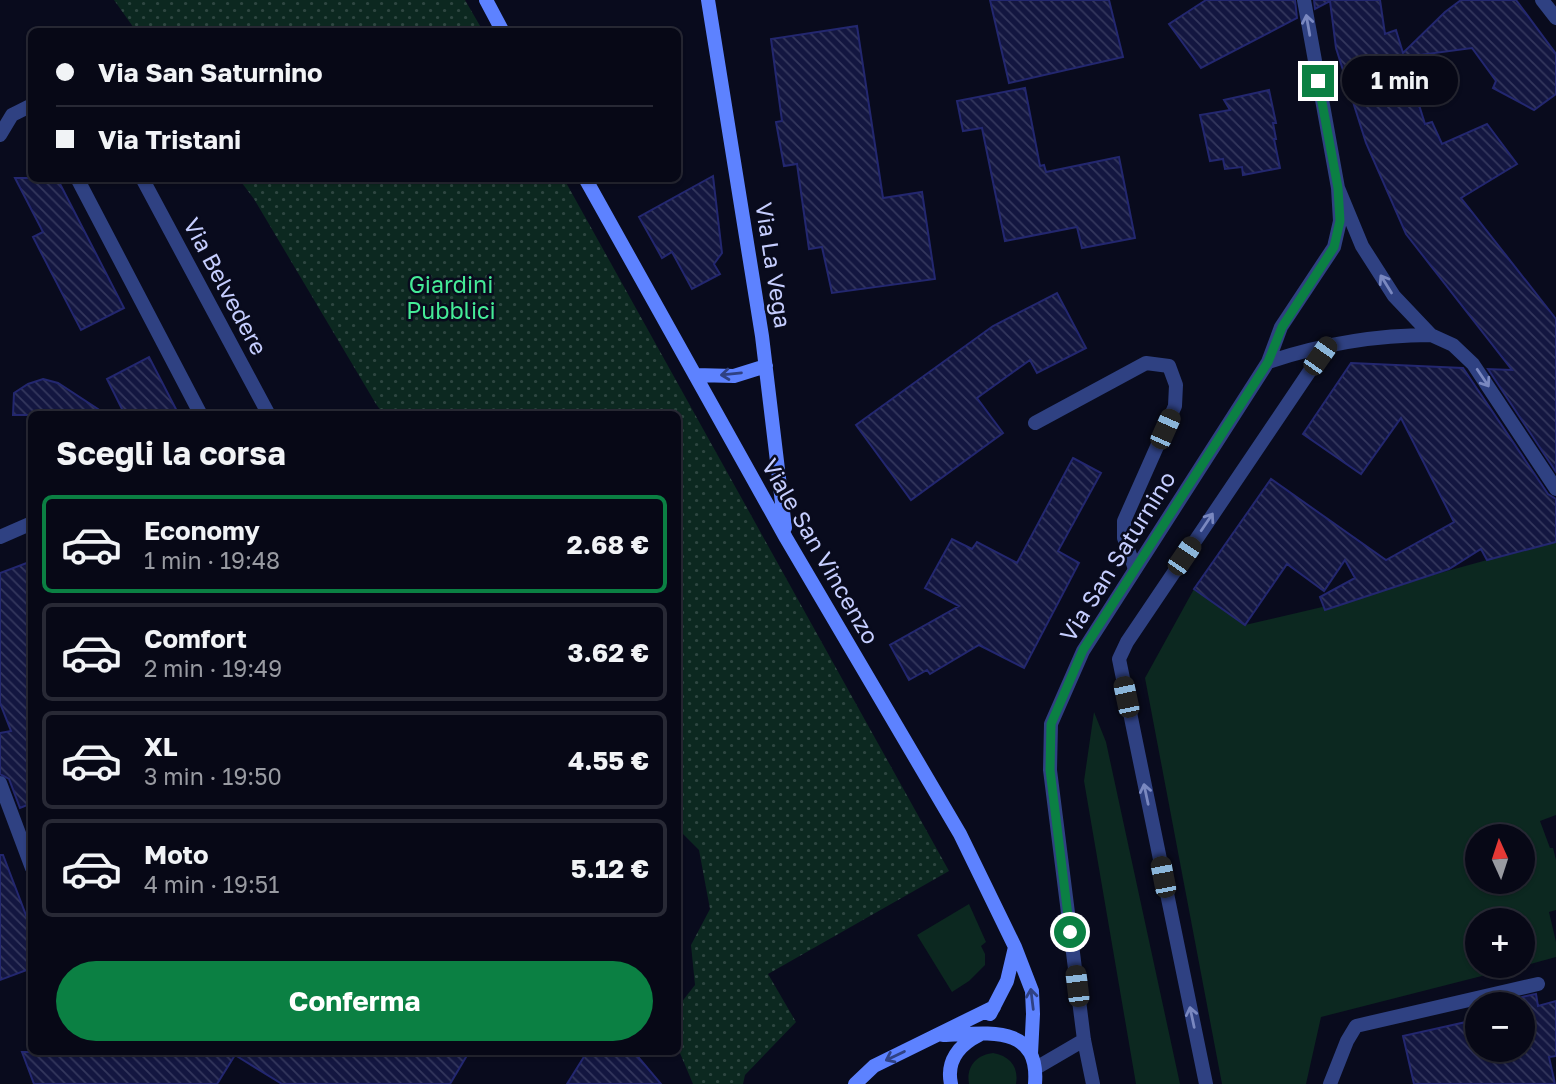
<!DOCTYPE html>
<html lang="it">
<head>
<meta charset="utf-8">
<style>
  body { margin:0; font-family:"Golos Text",sans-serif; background:#151623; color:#f1f3f6; height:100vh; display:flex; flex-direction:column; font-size:26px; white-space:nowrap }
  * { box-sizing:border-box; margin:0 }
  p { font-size:23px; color:#989aa1 }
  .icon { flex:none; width:38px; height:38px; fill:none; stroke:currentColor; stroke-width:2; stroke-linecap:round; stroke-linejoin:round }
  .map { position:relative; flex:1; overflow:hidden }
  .panel { position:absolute; left:28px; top:411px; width:653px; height:644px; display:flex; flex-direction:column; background:#070816; border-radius:10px; box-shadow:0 2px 5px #0004,0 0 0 2px #282935 }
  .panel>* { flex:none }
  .hud { position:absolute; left:28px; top:28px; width:653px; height:154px; border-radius:10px; box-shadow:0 2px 5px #0004,0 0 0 2px #282935; display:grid; align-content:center; height:154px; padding:0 28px; background:#070816 }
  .needle { width:46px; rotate:357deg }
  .tools { position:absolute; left:1465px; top:824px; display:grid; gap:14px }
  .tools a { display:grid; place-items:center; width:70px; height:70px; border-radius:50%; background:#070816; box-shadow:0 2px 5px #0004,0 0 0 2px #282935; font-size:35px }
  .end { position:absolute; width:32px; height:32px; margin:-16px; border:9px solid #0b8043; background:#fff; box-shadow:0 0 0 4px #fff }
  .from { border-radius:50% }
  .bubble { position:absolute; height:49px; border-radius:24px; background:#070816; box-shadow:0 2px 5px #0004,0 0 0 2px #282935; font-size:23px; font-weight:700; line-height:49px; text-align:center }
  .car { position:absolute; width:21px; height:42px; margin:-21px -10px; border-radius:9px; box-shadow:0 0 5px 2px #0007; background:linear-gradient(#222 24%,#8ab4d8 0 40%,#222 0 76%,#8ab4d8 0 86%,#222 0) }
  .hud b { display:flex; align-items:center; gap:24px; height:66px; font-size:26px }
  .hud b+b { border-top:2px solid #282935 }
  .hud i { width:18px; height:18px; background:#f1f3f6 }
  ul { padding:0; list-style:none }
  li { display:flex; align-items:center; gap:21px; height:98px; margin:0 14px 10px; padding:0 14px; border:4px solid #282935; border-radius:10px }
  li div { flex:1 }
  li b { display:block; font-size:26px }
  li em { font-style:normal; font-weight:700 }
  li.on { border-color:#0b8043 }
  li>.icon { width:63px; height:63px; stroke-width:1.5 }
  h2 { padding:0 28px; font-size:32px; line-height:84px }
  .primary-button { display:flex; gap:14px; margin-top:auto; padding:14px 28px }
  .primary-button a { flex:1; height:80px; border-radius:42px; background:#0b8043; color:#fff; font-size:28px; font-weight:700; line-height:80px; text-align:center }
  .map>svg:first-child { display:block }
</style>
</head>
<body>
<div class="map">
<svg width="1556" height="1084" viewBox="0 0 1556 1084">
  <defs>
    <pattern id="park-dots" width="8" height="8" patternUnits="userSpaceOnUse" patternTransform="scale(1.75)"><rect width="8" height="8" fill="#0c2820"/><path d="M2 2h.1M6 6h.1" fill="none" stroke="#2e4641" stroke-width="1.8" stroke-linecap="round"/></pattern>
    <pattern id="building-back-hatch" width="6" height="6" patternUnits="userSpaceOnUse" patternTransform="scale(1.75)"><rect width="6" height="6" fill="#131640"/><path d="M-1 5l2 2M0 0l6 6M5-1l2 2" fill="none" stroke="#34375d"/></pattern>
  </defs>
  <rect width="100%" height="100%" fill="#090b1d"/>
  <path fill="#0c2820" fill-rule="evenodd" d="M 1549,543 L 1556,543 L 1556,815 L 1540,821 L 1550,848 L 1553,848 L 1556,860 L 1556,910 L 1549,912 L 1556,942 L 1556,957 L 1523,966 L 1522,920 L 1477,920 L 1477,966 L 1521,966 L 1321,1017 L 1306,1084 L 1222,1084 L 1145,678 L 1194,589 L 1245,625 L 1365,597 L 1429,576 ZM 1477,836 L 1522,836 L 1522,882 L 1477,882 Z
    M 1094,712 L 1106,742 L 1180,1084 L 1136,1084 L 1084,781 Z
    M 969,904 L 986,942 L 981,946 L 985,954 L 985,965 L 969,981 L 952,992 L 917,935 Z
    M 993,1053 C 1010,1056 1019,1067 1016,1084 L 969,1084 C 966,1067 976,1055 993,1053 Z"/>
  <path fill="url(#park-dots)" d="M 114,0 L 465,0 L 483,31 L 136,31 Z
    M 239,179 L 564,179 L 949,871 L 768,974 L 796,1022 L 745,1075 L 743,1084 L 693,1084 L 677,1046 L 677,1008 L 695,985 L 691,945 L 710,909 L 699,850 L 677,828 L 677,415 L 384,415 L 376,404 L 254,199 Z"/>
  <path fill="url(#building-back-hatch)" stroke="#23276f" stroke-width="2" d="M 990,0 L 1109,0 L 1123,57 L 1009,83 Z
    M 1206,0 L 1295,0 L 1297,18 L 1201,68 L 1169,24 Z
    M 1314,0 L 1380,0 L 1385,34 L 1396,30 L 1403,53 L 1445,12 L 1461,0 L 1516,0 L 1556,54 L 1556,94 L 1534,110 L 1493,88 L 1496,81 L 1472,48 L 1404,57 L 1425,124 L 1432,122 L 1442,144 L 1487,124 L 1517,164 L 1461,198 L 1556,319 L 1556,472 L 1488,369 L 1512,370 L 1406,234 L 1366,143 L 1336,48 L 1330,1 L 1315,9 Z
    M 857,26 L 883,198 L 922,192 L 935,279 L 832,293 L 822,247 L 809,249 L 797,164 L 784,166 L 776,122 L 782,121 L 771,39 Z
    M 1025,88 L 1040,166 L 1044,165 L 1046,172 L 1119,157 L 1135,238 L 1082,248 L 1077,227 L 1005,241 L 982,128 L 963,131 L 957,101 Z
    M 1269,90 L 1276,123 L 1273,123 L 1276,139 L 1274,139 L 1280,168 L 1243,175 L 1242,167 L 1225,169 L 1223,159 L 1210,161 L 1200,115 L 1230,110 L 1224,100 Z
    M 713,176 L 722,253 L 714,264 L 720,274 L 692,289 L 672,252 L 662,258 L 639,217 Z
    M 15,178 L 57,178 L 124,308 L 81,330 L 33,237 L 43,232 Z
    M 1057,293 L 1086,348 L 1037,373 L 1030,360 L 977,398 L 1003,433 L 911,500 L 856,425 L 993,326 Z
    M 149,357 L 179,415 L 125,415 L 107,379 Z
    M 1351,363 L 1463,368 L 1548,494 L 1556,499 L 1556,542 L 1487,560 L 1481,549 L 1449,569 L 1325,610 L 1320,597 L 1355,578 L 1345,560 L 1324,591 L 1287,564 L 1245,625 L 1194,589 L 1271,479 L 1386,560 L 1454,522 L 1401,418 L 1361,474 L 1303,434 Z
    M 43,379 L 58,383 L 107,415 L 13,415 L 14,393 L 28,384 Z
    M 1073,458 L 1101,473 L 1058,551 L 1079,563 L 1024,668 L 979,645 L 930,674 L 927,670 L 909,680 L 890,645 L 959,606 L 925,588 L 952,539 L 972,549 L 977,542 L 1017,563 Z
    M 32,561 L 32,803 L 20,808 L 9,779 L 0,774 L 0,733 L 11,731 L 0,703 L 0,573 Z
    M 0,855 L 3,855 L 32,931 L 32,968 L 0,980 Z
    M 1536,994 L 1538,1006 L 1556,1001 L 1556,1056 L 1549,1057 L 1555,1084 L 1414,1084 L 1403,1036 L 1466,1022 L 1473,1050 L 1522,1050 L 1522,997 Z
    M 22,1052 L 469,1052 L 450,1084 L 282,1084 L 235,1055 L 217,1084 L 34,1084 Z
    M 587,1052 L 634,1052 L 661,1084 L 567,1084 Z"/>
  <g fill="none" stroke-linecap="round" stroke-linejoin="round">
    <path stroke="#2f4182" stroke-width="14" d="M 1035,423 L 1146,363 L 1169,366 L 1176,385 L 1175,406 L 1124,521 L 1124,538 L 1135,569
      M 1330,1084 L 1347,1041 L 1356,1026 L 1538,984"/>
    <path stroke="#2f4182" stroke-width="14" d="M 1304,0 L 1338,188 L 1362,246 L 1394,296 L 1431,335 L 1453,345 L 1473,364 L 1556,489
      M 1542,0 L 1556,18
      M 0,135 L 12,115 L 32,105
      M 77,178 L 201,415
      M 142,178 L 269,415
      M 1268,362 C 1322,344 1375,335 1431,335
      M 0,537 L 32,523
      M 0,783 L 32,868
      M 1036,1068 L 1084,1040
      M 1093,1084 L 1084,1040 L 1050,770 L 1051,724 L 1083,651 L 1268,362 L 1281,327 L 1334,247 L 1340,221 L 1338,188
      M 1206,1084 L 1119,659 L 1127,642 L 1328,344"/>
    <path stroke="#5d82ff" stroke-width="14" d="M 486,0 L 503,32
      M 708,0 L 762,336 L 785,528
      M 585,178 L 786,538 L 960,834 L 1015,947 L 1032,991 L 1033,1014 L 1031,1054
      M 695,375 L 734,376 L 766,366
      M 990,1014 L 1007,981 L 1015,947
      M 943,1035 C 984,1034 1040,1022 1035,1084
      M 855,1084 L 874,1066 L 994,1007
      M 951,1084 C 946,1061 959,1045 979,1035"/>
  </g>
  <defs><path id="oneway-shaft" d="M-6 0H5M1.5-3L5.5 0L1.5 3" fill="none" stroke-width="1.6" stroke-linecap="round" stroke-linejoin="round" transform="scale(1.75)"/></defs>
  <g stroke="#7a88c0">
    <use href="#oneway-shaft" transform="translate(1308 25) rotate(-100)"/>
    <use href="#oneway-shaft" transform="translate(1386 284) rotate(-122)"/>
    <use href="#oneway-shaft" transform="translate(1483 378) rotate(56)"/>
    <use href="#oneway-shaft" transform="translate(1207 522) rotate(-56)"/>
    <use href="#oneway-shaft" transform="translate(1146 794) rotate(-102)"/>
    <use href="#oneway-shaft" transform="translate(1192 1017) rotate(-102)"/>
  </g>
  <g stroke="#2f4183">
    <use href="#oneway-shaft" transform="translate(731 374) rotate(174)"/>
    <use href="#oneway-shaft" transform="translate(1032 999) rotate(-97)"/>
    <use href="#oneway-shaft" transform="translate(895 1056) rotate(154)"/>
  </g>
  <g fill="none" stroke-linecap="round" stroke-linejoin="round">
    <path stroke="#0b8043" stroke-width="9" d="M 1070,932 L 1050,770 L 1051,724 L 1083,650 L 1268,362 L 1282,327 L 1334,247 L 1340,221 L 1338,188 L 1318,81"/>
  </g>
  <g text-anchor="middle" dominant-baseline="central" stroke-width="5" stroke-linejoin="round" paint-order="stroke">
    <g font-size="23" fill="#c6ceff" stroke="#090b1d">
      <text transform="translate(774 265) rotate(81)">Via La Vega</text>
      <text transform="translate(226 286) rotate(62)">Via Belvedere</text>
      <text transform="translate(821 551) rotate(60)">Viale San Vincenzo</text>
      <text transform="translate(1117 556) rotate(-58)">Via San Saturnino</text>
    </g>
    <g font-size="23" fill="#45eb97" stroke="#090b1d">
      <text x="451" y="284">Giardini<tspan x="451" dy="26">Pubblici</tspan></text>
    </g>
  </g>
</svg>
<div class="tools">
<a><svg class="needle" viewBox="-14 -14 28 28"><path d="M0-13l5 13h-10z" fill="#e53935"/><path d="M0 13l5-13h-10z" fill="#989aa1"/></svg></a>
<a>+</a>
<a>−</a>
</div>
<i class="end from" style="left:1070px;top:932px"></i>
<i class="end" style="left:1318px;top:81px"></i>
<div class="bubble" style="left:1342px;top:56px;width:116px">1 min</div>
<i class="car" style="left:1320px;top:356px;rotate:35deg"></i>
<i class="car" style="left:1165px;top:429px;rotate:24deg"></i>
<i class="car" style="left:1184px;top:556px;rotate:34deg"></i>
<i class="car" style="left:1126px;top:697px;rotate:348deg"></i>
<i class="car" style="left:1163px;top:877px;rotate:349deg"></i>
<i class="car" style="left:1077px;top:986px;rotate:353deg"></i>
<div class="hud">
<b><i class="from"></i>Via San Saturnino</b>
<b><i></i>Via Tristani</b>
</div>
<section class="panel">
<h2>Scegli la corsa</h2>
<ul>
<li class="on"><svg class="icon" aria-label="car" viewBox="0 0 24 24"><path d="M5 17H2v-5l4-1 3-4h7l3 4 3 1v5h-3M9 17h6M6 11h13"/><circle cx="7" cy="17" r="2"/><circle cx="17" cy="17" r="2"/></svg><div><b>Economy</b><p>1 min · 19:48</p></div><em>2.68 €</em></li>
<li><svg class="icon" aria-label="car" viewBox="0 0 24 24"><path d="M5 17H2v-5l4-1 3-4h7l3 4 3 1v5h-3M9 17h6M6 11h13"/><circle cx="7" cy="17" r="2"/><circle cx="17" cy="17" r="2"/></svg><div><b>Comfort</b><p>2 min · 19:49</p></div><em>3.62 €</em></li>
<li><svg class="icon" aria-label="car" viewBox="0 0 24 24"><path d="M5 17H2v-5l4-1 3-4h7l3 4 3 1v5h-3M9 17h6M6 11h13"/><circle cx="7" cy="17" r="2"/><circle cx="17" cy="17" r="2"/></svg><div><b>XL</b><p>3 min · 19:50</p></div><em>4.55 €</em></li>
<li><svg class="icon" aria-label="car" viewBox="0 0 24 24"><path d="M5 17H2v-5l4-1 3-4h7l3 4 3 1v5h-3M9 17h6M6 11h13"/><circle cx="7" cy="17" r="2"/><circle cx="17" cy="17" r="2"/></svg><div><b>Moto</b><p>4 min · 19:51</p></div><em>5.12 €</em></li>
</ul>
<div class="primary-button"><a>Conferma</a></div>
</section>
</div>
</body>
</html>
